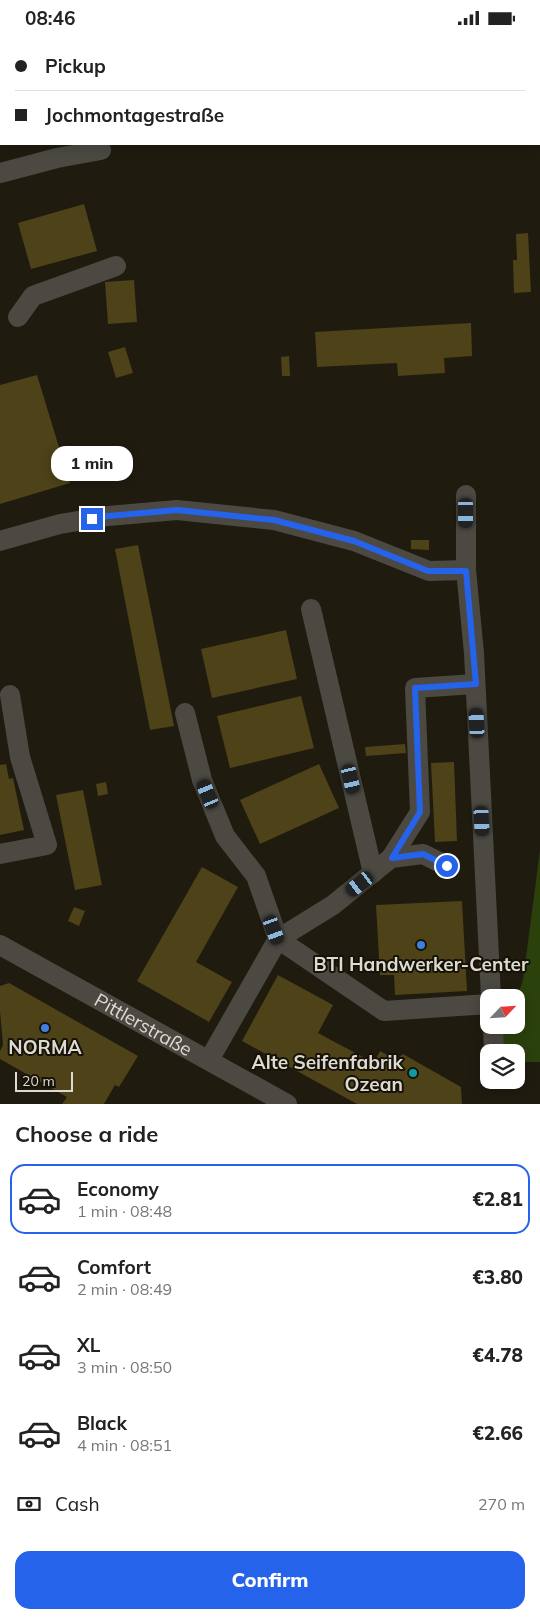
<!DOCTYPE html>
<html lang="en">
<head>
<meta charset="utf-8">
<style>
  body { margin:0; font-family:Mulish,sans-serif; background:#f6f6f6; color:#222; height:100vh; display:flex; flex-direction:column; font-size:19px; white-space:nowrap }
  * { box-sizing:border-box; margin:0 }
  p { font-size:16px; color:#767676 }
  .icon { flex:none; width:28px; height:28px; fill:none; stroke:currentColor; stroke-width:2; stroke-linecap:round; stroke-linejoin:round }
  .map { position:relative; height:1069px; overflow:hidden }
  .details { display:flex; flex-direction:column; background:#fff; flex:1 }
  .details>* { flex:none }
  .hud { position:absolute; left:0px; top:0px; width:540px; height:110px; box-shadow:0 2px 12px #0003; display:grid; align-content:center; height:110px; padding:0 15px; background:#fff }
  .needle { width:32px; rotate:65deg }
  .controls { position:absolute; left:480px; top:954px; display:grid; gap:10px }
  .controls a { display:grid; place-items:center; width:45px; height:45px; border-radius:10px; background:#fff; box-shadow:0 2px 12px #0003; font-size:25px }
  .scale { position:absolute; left:15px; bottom:12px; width:58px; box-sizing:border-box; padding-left:5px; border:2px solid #dcdad2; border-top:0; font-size:14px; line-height:18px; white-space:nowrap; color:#dcdad2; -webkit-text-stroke:4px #161206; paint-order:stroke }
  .end { position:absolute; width:22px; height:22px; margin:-11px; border:6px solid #2563eb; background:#fff; box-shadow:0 0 0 2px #fff }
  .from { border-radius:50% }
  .bubble { position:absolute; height:35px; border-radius:15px; background:#fff; box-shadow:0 2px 12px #0003; font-size:16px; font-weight:800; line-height:35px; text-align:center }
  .car { position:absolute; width:15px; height:30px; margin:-15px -8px; border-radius:6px; box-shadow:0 0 4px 1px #0007; background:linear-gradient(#222 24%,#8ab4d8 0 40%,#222 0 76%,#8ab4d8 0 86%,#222 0) }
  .hud b { display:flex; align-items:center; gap:18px; height:48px; font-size:19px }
  .hud b+b { border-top:1px solid #e0e0e0 }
  .hud i { width:12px; height:12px; background:#222 }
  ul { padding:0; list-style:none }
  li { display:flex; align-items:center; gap:15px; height:70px; margin:0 10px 8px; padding:0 5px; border:2px solid transparent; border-radius:15px }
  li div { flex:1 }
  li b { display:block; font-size:19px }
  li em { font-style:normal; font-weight:800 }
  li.on { border-color:#2563eb }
  li>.icon { width:45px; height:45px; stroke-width:1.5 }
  h2 { padding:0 15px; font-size:22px; line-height:60px }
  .pay { display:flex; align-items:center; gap:12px; height:55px; padding:0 15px; font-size:19px }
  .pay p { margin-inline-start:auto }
  .cta { display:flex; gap:10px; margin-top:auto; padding:10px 15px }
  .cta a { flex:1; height:58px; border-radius:15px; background:#2563eb; color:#fff; font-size:20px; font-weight:800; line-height:58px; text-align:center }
  .status { display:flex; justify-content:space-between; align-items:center; height:35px; padding:0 25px; background:#fff; direction:ltr }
  .status svg { height:14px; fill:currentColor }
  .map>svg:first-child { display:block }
</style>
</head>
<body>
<div class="status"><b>08:46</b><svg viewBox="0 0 49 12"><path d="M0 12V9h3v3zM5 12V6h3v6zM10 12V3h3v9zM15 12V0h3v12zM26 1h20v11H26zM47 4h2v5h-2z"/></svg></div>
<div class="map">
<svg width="540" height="1069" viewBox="0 0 540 1069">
  <rect width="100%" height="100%" fill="#1f1b0f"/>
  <path fill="#2b410c" d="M 540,815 L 540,1027 L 516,1027 L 516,1018 L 499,1017 L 498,990 L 516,990 L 516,962 L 510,962 L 517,962 L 523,945 Z"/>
  <path fill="#4d4218" d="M 84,169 L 97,216 L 31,234 L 18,188 Z
    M 528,198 L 531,257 L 514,258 L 513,225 L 517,225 L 516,199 Z
    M 134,245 L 137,287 L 108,289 L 105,247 Z
    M 471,288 L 472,321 L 444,323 L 445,338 L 398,341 L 397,328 L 317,332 L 315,297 Z
    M 125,312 L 133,338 L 116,343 L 108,317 Z
    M 289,321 L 290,341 L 282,341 L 281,322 Z
    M 37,340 L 70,448 L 0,469 L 0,350 Z
    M 411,505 L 429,505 L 429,515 L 411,514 Z
    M 138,510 L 174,691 L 150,695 L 115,514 Z
    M 286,595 L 297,644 L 212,663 L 201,614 Z
    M 301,661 L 314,713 L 230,733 L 217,681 Z
    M 405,709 L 406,718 L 366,721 L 365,712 Z
    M 454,727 L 457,806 L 435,807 L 431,728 Z
    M 6,729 L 9,744 L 13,743 L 24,795 L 0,800 L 0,730 Z
    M 319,729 L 339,773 L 260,809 L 240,765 Z
    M 106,747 L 108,759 L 98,761 L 96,749 Z
    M 83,755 L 102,850 L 75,855 L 56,760 Z
    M 202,832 L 238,852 L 196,927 L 232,947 L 209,987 L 137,946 Z
    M 462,866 L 467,956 L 395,960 L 394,940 L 380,940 L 376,870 Z
    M 74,872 L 85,876 L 79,891 L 68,886 Z
    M 278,940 L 333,970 L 318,998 L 374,1028 L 380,1016 L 396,1025 L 403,1019 L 461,1052 L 462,1069 L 357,1069 L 242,1006 Z
    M 9,948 L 138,1021 L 119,1052 L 115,1050 L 104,1069 L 62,1069 L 67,1062 L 0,1024 L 0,1016 L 3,1010 L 0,976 L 0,951 Z"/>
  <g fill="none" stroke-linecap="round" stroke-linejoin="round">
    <g stroke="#4c4943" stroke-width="20">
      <path d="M 0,138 L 57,123 L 101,115"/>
      <path d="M 18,282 L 33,261 L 116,231"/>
      <path d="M 466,460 L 466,535 L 474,618 L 491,962"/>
      <path d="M 0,506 L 60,489 L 108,481 L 177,475 L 274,485 L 354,506 L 429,536 L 466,535"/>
      <path d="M 311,574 L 373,838"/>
      <path d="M 185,678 L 202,745 L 225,801 L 256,841 L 278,904 L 384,976 L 489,969"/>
      <path d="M 0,819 L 47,810 L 20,722 L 10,660"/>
      <path d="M 391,823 L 420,777 L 415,653 L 475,649"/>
      <path id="s1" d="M 0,910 L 287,1069"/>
      <path d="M 493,990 L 494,1018"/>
      <path d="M 209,1025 L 278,904 L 333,870 L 391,823 L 423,819 L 447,831"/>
    </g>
  </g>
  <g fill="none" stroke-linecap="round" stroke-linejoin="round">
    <path stroke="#2563eb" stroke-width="6" d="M 92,484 L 108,481 L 177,475 L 274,485 L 354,506 L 428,536 L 466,536 L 476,649 L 415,653 L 420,777 L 392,823 L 423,819 L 447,831"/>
  </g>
  <g fill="#3f7fe0" stroke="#161206" stroke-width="2">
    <circle cx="421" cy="910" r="5"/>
    <circle cx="45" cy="993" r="5"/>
  </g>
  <circle fill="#0f9aa8" stroke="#161206" stroke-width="2" cx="413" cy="1038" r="5"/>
  <g text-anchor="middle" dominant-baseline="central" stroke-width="4" stroke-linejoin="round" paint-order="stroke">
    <g font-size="19" font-weight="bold" fill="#dcdad2" stroke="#161206">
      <text x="421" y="929">BTI Handwerker-Center</text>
      <text x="45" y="1012">NORMA</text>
      <text x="403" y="1027" text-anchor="end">Alte Seifenfabrik<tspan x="403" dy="22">Ozean</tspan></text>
    </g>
    <g font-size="19" fill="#dcdad2" stroke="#161206">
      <text stroke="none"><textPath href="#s1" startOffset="164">Pittlerstraße</textPath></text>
    </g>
  </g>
</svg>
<div class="controls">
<a><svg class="needle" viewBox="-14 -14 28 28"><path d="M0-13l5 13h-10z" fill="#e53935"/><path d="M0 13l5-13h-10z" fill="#767676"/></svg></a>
<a><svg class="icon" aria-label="layers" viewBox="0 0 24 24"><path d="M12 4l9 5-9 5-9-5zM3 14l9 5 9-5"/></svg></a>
</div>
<div class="scale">20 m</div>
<i class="end from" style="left:447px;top:831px"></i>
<i class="end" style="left:92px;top:484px"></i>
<div class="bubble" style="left:51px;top:411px;width:82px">1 min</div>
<i class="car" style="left:466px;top:478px;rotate:180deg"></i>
<i class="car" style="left:477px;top:688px;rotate:357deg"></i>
<i class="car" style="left:351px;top:744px;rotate:167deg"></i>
<i class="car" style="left:208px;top:759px;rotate:337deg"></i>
<i class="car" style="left:482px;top:786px;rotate:177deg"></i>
<i class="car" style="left:360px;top:849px;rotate:232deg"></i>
<i class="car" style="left:274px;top:895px;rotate:160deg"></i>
<div class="hud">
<b><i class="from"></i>Pickup</b>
<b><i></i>Jochmontagestraße</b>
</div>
</div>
<section class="details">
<h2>Choose a ride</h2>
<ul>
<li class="on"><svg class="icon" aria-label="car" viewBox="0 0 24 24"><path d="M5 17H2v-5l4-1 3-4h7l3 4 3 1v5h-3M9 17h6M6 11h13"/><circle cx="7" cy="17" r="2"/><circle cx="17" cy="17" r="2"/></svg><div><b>Economy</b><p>1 min · 08:48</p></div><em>€2.81</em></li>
<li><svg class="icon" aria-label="car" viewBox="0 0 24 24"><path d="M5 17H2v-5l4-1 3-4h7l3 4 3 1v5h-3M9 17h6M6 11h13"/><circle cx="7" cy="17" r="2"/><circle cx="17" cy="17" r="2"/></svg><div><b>Comfort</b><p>2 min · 08:49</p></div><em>€3.80</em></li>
<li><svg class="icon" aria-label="car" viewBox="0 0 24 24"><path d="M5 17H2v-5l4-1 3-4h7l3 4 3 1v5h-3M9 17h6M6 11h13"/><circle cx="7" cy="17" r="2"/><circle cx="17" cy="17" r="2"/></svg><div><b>XL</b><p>3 min · 08:50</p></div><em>€4.78</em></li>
<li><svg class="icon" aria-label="car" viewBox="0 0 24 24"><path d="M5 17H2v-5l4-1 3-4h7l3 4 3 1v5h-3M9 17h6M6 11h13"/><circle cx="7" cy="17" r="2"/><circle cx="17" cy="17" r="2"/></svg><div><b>Black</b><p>4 min · 08:51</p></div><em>€2.66</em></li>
</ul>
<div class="pay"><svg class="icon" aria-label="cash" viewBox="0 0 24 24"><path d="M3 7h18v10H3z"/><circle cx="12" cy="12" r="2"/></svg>Cash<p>270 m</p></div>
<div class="cta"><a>Confirm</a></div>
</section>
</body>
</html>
